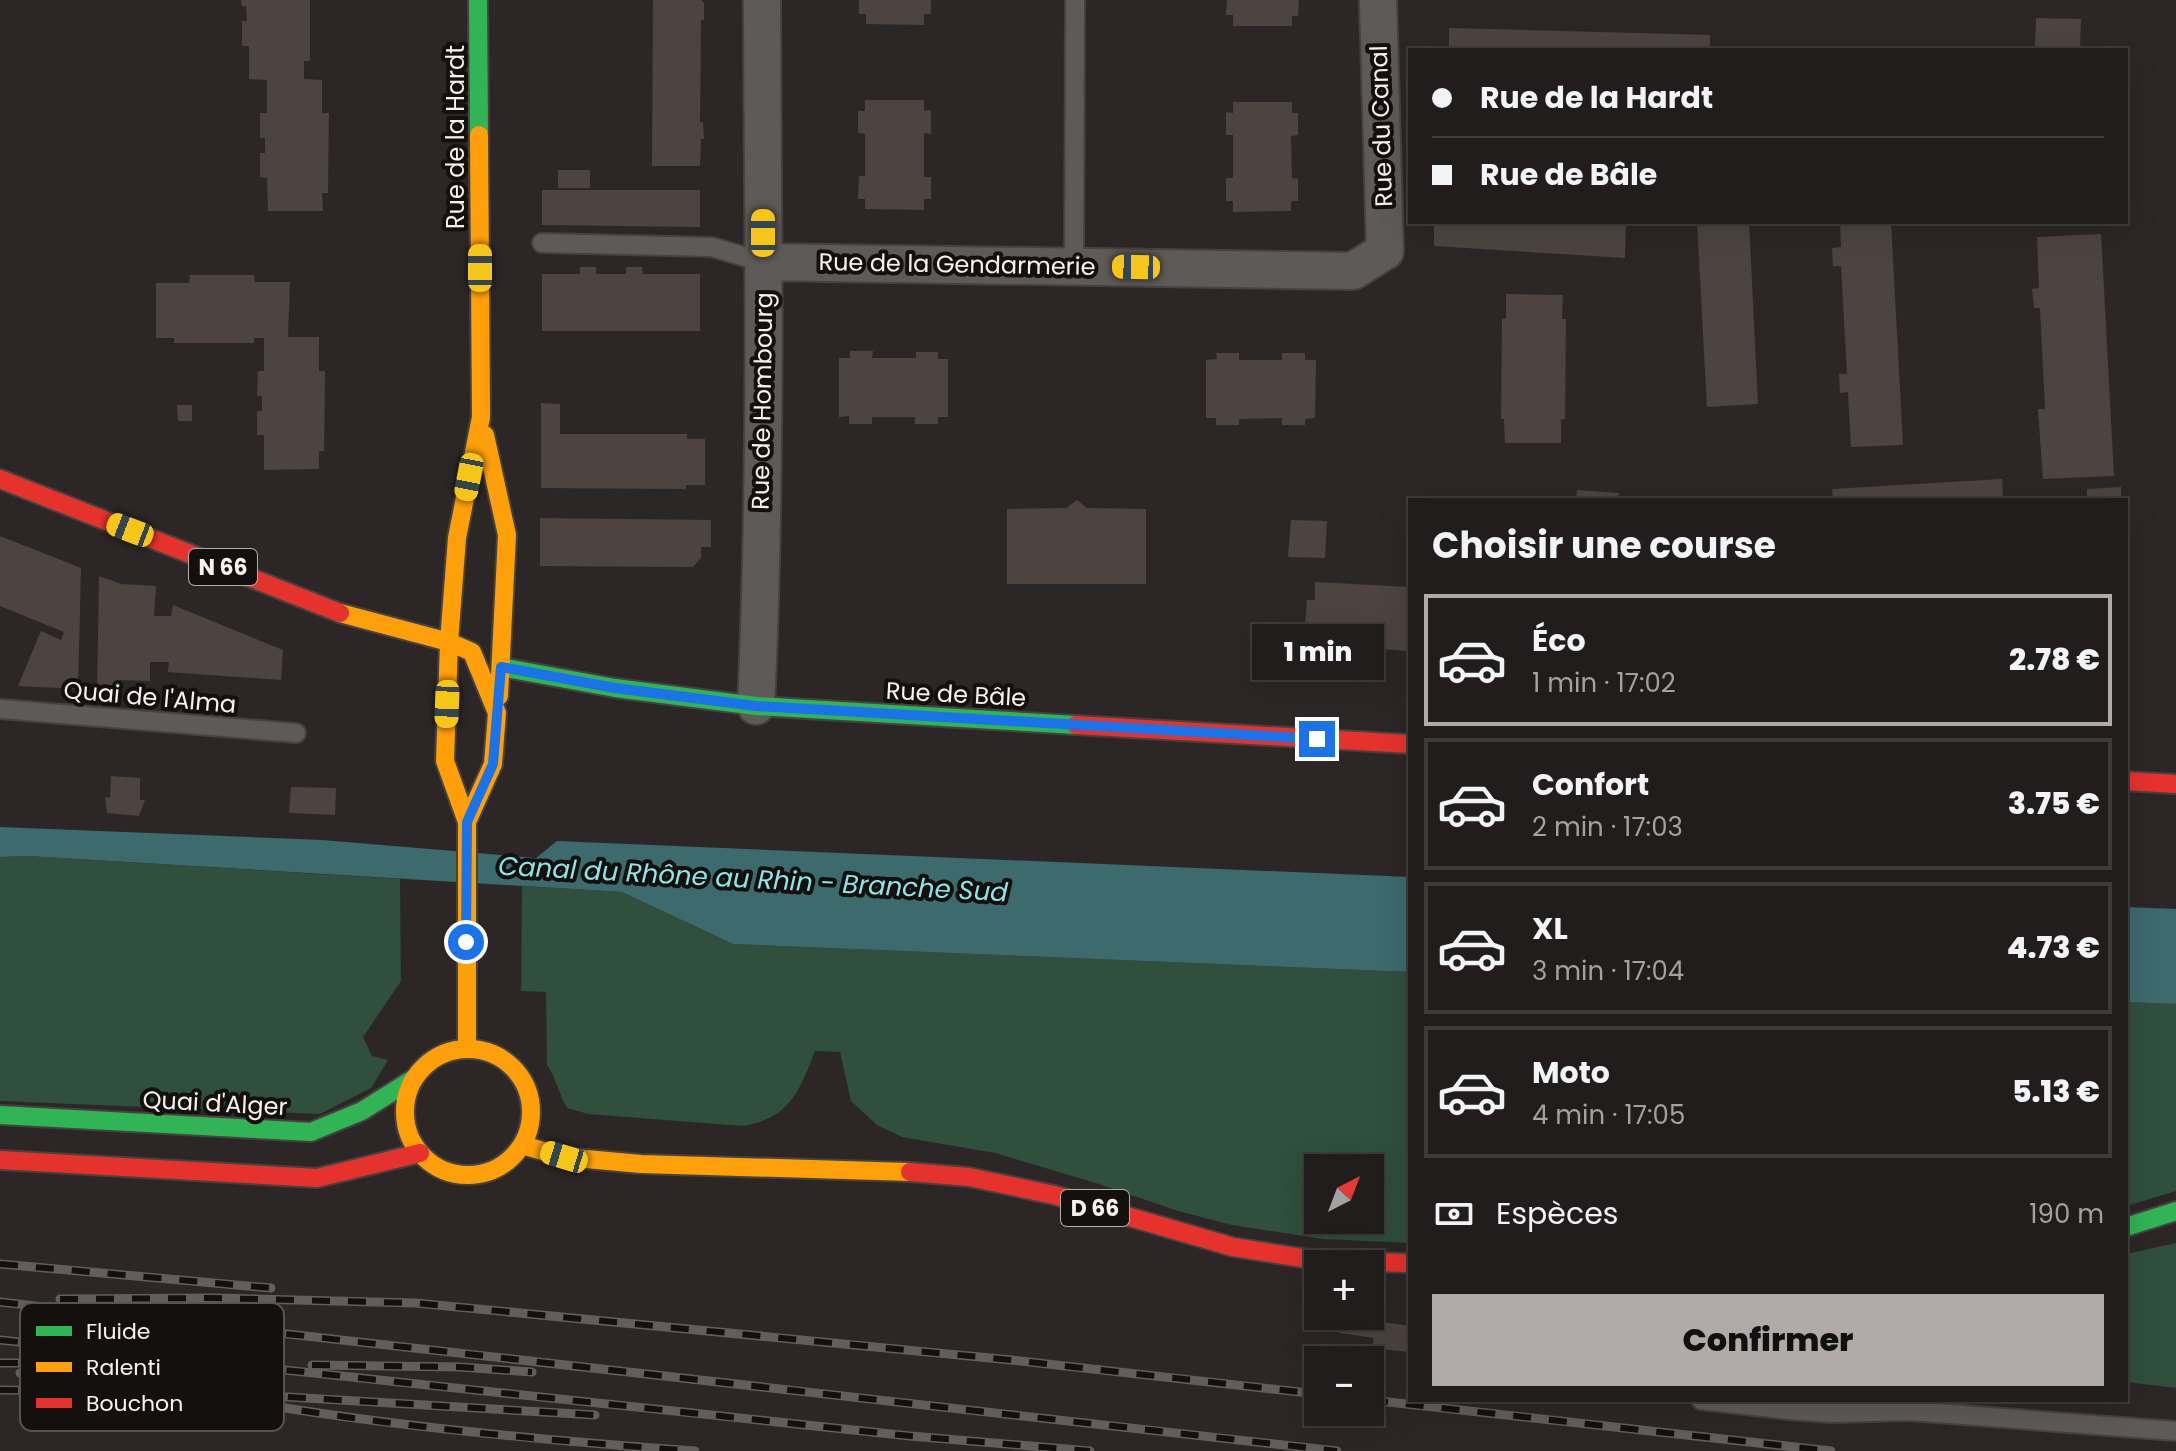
<!DOCTYPE html>
<html lang="fr">
<head>
<meta charset="utf-8">
<style>
  body { margin:0; font-family:Poppins,sans-serif; background:#292625; color:#f1f3f6; height:100vh; display:flex; flex-direction:column; font-size:30px; white-space:nowrap }
  * { box-sizing:border-box; margin:0 }
  p { font-size:26px; color:#a2a2a3 }
  .icon { flex:none; width:44px; height:44px; fill:none; stroke:currentColor; stroke-width:2; stroke-linecap:round; stroke-linejoin:round }
  .map { position:relative; flex:1; overflow:hidden }
  .drawer { position:absolute; left:1408px; top:498px; width:720px; height:904px; display:flex; flex-direction:column; background:#211d1c; border-radius:0px; box-shadow:0 8px 32px #0002,0 0 0 2px #3e3b3b }
  .drawer>* { flex:none }
  .top-card { position:absolute; left:1408px; top:48px; width:720px; height:176px; border-radius:0px; box-shadow:0 8px 32px #0002,0 0 0 2px #3e3b3b; display:grid; align-content:center; height:176px; padding:0 24px; background:#211d1c }
  .needle { width:52px; rotate:42deg }
  .buttons { position:absolute; left:1304px; top:1154px; display:grid; gap:16px }
  .buttons a { display:grid; place-items:center; width:80px; height:80px; border-radius:0px; background:#211d1c; box-shadow:0 8px 32px #0002,0 0 0 2px #3e3b3b; font-size:40px }
  .end { position:absolute; width:36px; height:36px; margin:-18px; border:10px solid #1a73e8; background:#fff; box-shadow:0 0 0 4px #fff }
  .from { border-radius:50% }
  .bubble { position:absolute; height:56px; border-radius:0px; background:#211d1c; box-shadow:0 8px 32px #0002,0 0 0 2px #3e3b3b; font-size:26px; font-weight:800; line-height:56px; text-align:center }
  .car { position:absolute; width:24px; height:48px; margin:-24px -12px; border-radius:10px; box-shadow:0 0 6px 2px #0007; background:linear-gradient(#f5c518 24%,#345 0 40%,#f5c518 0 76%,#345 0 86%,#f5c518 0) }
  .top-card b { display:flex; align-items:center; gap:28px; height:76px; font-size:30px }
  .top-card b+b { border-top:2px solid #3e3b3b }
  .top-card i { width:20px; height:20px; background:#f1f3f6 }
  ul { padding:0; list-style:none }
  li { display:flex; align-items:center; gap:24px; height:132px; margin:0 16px 12px; padding:0 8px; border:4px solid #3e3b3b; border-radius:0px }
  li div { flex:1 }
  li b { display:block; font-size:30px }
  li em { font-style:normal; font-weight:800 }
  li.on { border-color:#b0aaa8 }
  li>.icon { width:72px; height:72px; stroke-width:1.5 }
  h2 { padding:0 24px; font-size:36px; line-height:96px }
  .pay { display:flex; align-items:center; gap:20px; height:88px; padding:0 24px; font-size:30px }
  .pay p { margin-inline-start:auto }
  .button { display:flex; gap:16px; margin-top:auto; padding:16px 24px }
  .button a { flex:1; height:92px; border-radius:0px; background:#b0aaa8; color:#111; font-size:32px; font-weight:800; line-height:92px; text-align:center }
  .map>svg:first-child { display:block }
</style>
</head>
<body>
<div class="map">
<svg width="2176" height="1451" viewBox="0 0 2176 1451">
  <rect width="100%" height="100%" fill="#2c2726"/>
  <path fill="#304f3d" fill-rule="evenodd" d="M 28,856 L 400,879 L 401,981 L 363,1037 L 372,1056 L 388,1060 L 371,1088 L 320,1114 L 0,1101 L 0,857 Z
    M 522,886 L 622,892 L 733,944 L 1410,972 L 1410,1243 L 1323,1239 L 1232,1225 L 1178,1211 L 1099,1184 L 995,1153 L 902,1137 L 877,1125 L 851,1101 L 840,1052 L 815,1051 C 799,1092 790,1118 743,1126 L 588,1114 L 567,1108 C 559,1094 556,1078 547,1065 L 546,992 L 521,991 ZM 1318,1168 L 1370,1168 L 1370,1220 L 1318,1220 Z
    M 2126,1002 L 2176,1004 L 2176,1191 L 2126,1206 Z
    M 2176,1243 L 2176,1388 L 2126,1382 L 2126,1254 Z"/>
  <path fill="#3d6a6d" d="M 0,827 L 322,840 L 536,858 L 557,841 L 1410,877 L 1410,972 L 733,944 L 622,892 L 28,856 L 0,857 Z
    M 2126,907 L 2176,909 L 2176,1004 L 2126,1002 Z"/>
  <path fill="#4d4441" d="M 241,0 L 310,0 L 310,61 L 304,61 L 304,79 L 322,80 L 322,113 L 329,113 L 328,193 L 322,193 L 323,211 L 268,211 L 267,178 L 260,177 L 260,153 L 265,153 L 265,138 L 260,138 L 260,113 L 267,113 L 267,80 L 249,79 L 249,46 L 242,46 L 242,21 L 247,21 L 246,6 L 242,6 Z
    M 653,0 L 701,0 L 704,3 L 704,20 L 701,20 L 700,122 L 703,122 L 704,139 L 701,139 L 700,166 L 652,166 Z
    M 859,0 L 931,0 L 931,14 L 924,14 L 924,25 L 866,24 L 866,14 L 859,14 Z
    M 1227,0 L 1299,0 L 1298,16 L 1292,16 L 1292,26 L 1233,26 L 1233,15 L 1226,15 Z
    M 2036,18 L 2081,19 L 2080,50 L 2035,50 Z
    M 1449,28 L 1710,35 L 1710,50 L 1449,50 Z
    M 865,100 L 924,100 L 924,111 L 931,110 L 931,134 L 924,133 L 924,177 L 931,177 L 931,199 L 924,199 L 924,210 L 865,209 L 865,199 L 858,199 L 859,176 L 865,176 L 865,134 L 858,133 L 858,111 L 865,111 Z
    M 1233,102 L 1292,102 L 1292,113 L 1298,113 L 1298,135 L 1291,136 L 1292,178 L 1298,179 L 1298,201 L 1291,201 L 1291,211 L 1233,212 L 1233,201 L 1226,201 L 1226,178 L 1233,178 L 1233,135 L 1226,135 L 1226,112 L 1233,113 Z
    M 558,170 L 590,170 L 590,188 L 558,188 Z
    M 542,190 L 700,190 L 700,227 L 542,225 Z
    M 1434,222 L 1626,222 L 1625,258 L 1434,246 Z
    M 1697,222 L 1749,222 L 1758,404 L 1707,407 Z
    M 1840,222 L 1891,222 L 1903,445 L 1851,447 L 1848,392 L 1840,393 L 1839,374 L 1847,374 L 1841,266 L 1833,266 L 1832,248 L 1841,247 Z
    M 2101,234 L 2114,476 L 2043,479 L 2038,409 L 2045,409 L 2040,308 L 2034,308 L 2032,289 L 2039,288 L 2037,237 Z
    M 580,267 L 596,267 L 596,274 L 626,274 L 626,267 L 642,267 L 643,274 L 700,274 L 700,331 L 542,331 L 542,274 L 580,274 Z
    M 190,275 L 254,275 L 255,282 L 290,282 L 288,337 L 319,337 L 319,371 L 325,371 L 324,451 L 319,451 L 319,469 L 264,470 L 264,435 L 257,435 L 257,411 L 262,411 L 262,396 L 257,396 L 258,371 L 264,371 L 264,338 L 254,338 L 254,343 L 174,343 L 174,338 L 156,338 L 156,283 L 189,283 Z
    M 1506,294 L 1563,295 L 1562,319 L 1566,319 L 1565,419 L 1561,419 L 1561,443 L 1505,443 L 1504,419 L 1501,419 L 1502,319 L 1506,318 Z
    M 850,351 L 873,351 L 872,358 L 916,358 L 916,352 L 938,352 L 938,359 L 948,359 L 948,417 L 938,417 L 938,424 L 915,424 L 915,417 L 872,417 L 872,424 L 849,424 L 849,416 L 839,417 L 839,358 L 850,358 Z
    M 1216,353 L 1239,353 L 1239,360 L 1282,360 L 1282,353 L 1305,353 L 1305,360 L 1316,360 L 1315,418 L 1305,419 L 1305,425 L 1282,425 L 1282,418 L 1239,419 L 1239,425 L 1216,425 L 1216,418 L 1206,418 L 1206,360 L 1217,359 Z
    M 541,403 L 560,404 L 560,434 L 687,434 L 687,439 L 705,439 L 705,485 L 686,485 L 686,489 L 541,488 Z
    M 177,405 L 192,405 L 192,421 L 178,421 Z
    M 2002,479 L 2003,500 L 1833,500 L 1832,489 Z
    M 2121,487 L 2121,500 L 2087,500 L 2087,489 Z
    M 1577,490 L 1619,493 L 1618,500 L 1576,500 Z
    M 1077,500 L 1087,508 L 1146,509 L 1146,584 L 1007,584 L 1007,509 L 1066,508 Z
    M 540,518 L 711,520 L 711,547 L 701,547 L 701,558 L 693,567 L 540,566 Z
    M 1291,520 L 1327,521 L 1325,558 L 1288,557 Z
    M 0,536 L 81,568 L 78,689 L 18,686 L 41,631 L 61,640 L 64,632 L 0,606 Z
    M 99,576 L 121,584 L 156,586 L 154,616 L 171,616 L 173,605 L 283,650 L 281,680 L 168,672 L 169,662 L 150,662 L 150,681 L 120,680 L 120,692 L 97,690 Z
    M 1315,582 L 1410,587 L 1410,651 L 1335,646 L 1330,651 L 1319,651 L 1312,645 L 1313,625 L 1305,625 L 1307,600 L 1315,600 Z
    M 111,776 L 140,778 L 140,800 L 145,800 L 139,816 L 107,813 L 105,797 L 110,798 Z
    M 291,787 L 336,788 L 335,815 L 289,813 Z
    M 1341,1316 L 1410,1326 L 1410,1352 L 1372,1348 L 1374,1338 L 1339,1333 Z"/>
  <g fill="none" stroke-linecap="round" stroke-linejoin="round">
    <g stroke="#454240" stroke-width="22">
      <path id="lane" d="M 542,243 L 712,247 L 763,262
        M 1074,265 L 1075,0
        M 0,709 L 296,733
        M 1701,1400 L 1789,1410 L 1832,1413 L 1910,1411 L 2176,1431"/>
    </g>
    <g stroke="#454240" stroke-width="40">
      <path id="street" d="M 763,262 L 1353,271 L 1385,251 L 1378,0
        M 756,706 C 767,471 763,235 762,0"/>
    </g>
    <g stroke="#454240" stroke-width="22">
      <path id="fast" d="M 478,0 L 479,135
        M 501,667 L 615,688 L 756,706 L 1076,725
        M 0,1115 L 311,1132 L 362,1111 L 413,1079
        M 2126,1227 L 2176,1211"/>
    </g>
    <g stroke="#454240" stroke-width="22">
      <path id="slow" d="M 485,435 L 507,535 L 499,696
        M 340,613 L 449,642 L 472,652 L 497,713 L 493,764 L 467,822
        M 449,642 L 457,538 L 481,417 L 479,135
        M 449,642 L 445,761 L 467,822 L 467,1049
        M405 1112a63 63 0 1 1 126 0a63 63 0 1 1-126 0Z
        M 522,1145 L 564,1157 L 641,1164 L 910,1172"/>
    </g>
    <g stroke="#454240" stroke-width="22">
      <path id="jam" d="M 0,479 L 340,613
        M 1076,725 L 1410,744
        M 2126,781 L 2176,784
        M 0,1160 L 317,1178 L 420,1153
        M 910,1172 L 969,1177 L 1054,1195 L 1233,1247 L 1321,1261 L 1410,1263"/>
    </g>
    <use href="#lane" stroke="#5e5a58" stroke-width="18"/>
    <use href="#street" stroke="#5e5a58" stroke-width="36"/>
    <use href="#fast" stroke="#30b455" stroke-width="18"/>
    <use href="#slow" stroke="#ff9f0a" stroke-width="18"/>
    <use href="#jam" stroke="#e5322d" stroke-width="18"/>
    <g stroke="#625e5d" stroke-width="9">
      <path id="rail" d="M 0,1264 L 271,1288
        M 60,1299 L 213,1298 L 415,1303 L 1011,1360 L 1318,1394
        M 0,1302 L 1337,1451
        M 0,1340 L 910,1436 L 1090,1451
        M 0,1363 L 120,1363
        M 312,1365 L 460,1367 L 532,1372
        M 20,1373 L 99,1381
        M 0,1390 L 203,1392 L 595,1415
        M 1370,1400 L 1831,1451
        M 266,1405 C 408,1428 551,1441 695,1451"/>
    </g>
    <use href="#rail" stroke="#14100e" stroke-width="6" stroke-dasharray="18" stroke-linecap="butt"/>
  </g>
  <g fill="none" stroke-linecap="round" stroke-linejoin="round">
    <path stroke="#1a73e8" stroke-width="10" d="M 466,942 L 467,822 L 493,764 L 501,667 L 615,688 L 756,706 L 1317,739"/>
  </g>
  <g text-anchor="middle" dominant-baseline="central" stroke-width="8" stroke-linejoin="round" paint-order="stroke">
    <g fill="#14100e" stroke="#b3aeab" stroke-width="2">
      <rect x="189" y="549" width="68" height="36" rx="6"/>
      <rect x="1061" y="1190" width="68" height="36" rx="6"/>
    </g>
    <g font-size="22" font-weight="bold" fill="#f7f1ee">
      <text x="223" y="567">N 66</text>
      <text x="1095" y="1208">D 66</text>
    </g>
    <g font-size="24" fill="#f7f1ee" stroke="#14100e">
      <text transform="translate(1381 126) rotate(-92)">Rue du Canal</text>
      <text transform="translate(455 137) rotate(-90)">Rue de la Hardt</text>
      <text transform="translate(957 264) rotate(1)">Rue de la Gendarmerie</text>
      <text transform="translate(762 401) rotate(-89)">Rue de Hombourg</text>
      <text transform="translate(956 694) rotate(3)">Rue de Bâle</text>
      <text transform="translate(150 697) rotate(5)">Quai de l'Alma</text>
      <text transform="translate(215 1103) rotate(3)">Quai d'Alger</text>
    </g>
    <g font-size="26" font-style="italic" fill="#8de5ea" stroke="#14100e">
      <text transform="translate(753 879) rotate(3)">Canal du Rhône au Rhin - Branche Sud</text>
    </g>
  </g>
  <rect x="20" y="1303" width="264" height="128" rx="12" fill="#14100e" stroke="#585451" stroke-width="2"/>
  <rect x="36" y="1326" width="36" height="10" fill="#30b455"/>
  <rect x="36" y="1362" width="36" height="10" fill="#ff9f0a"/>
  <rect x="36" y="1398" width="36" height="10" fill="#e5322d"/>
  <g font-size="22" fill="#f7f1ee">
    <text x="86" y="1339">Fluide</text>
    <text x="86" y="1375">Ralenti</text>
    <text x="86" y="1411">Bouchon</text>
  </g>
</svg>
<div class="buttons">
<a><svg class="needle" viewBox="-14 -14 28 28"><path d="M0-13l5 13h-10z" fill="#e53935"/><path d="M0 13l5-13h-10z" fill="#a2a2a3"/></svg></a>
<a>+</a>
<a>−</a>
</div>
<i class="end from" style="left:466px;top:942px"></i>
<i class="end" style="left:1317px;top:739px"></i>
<div class="bubble" style="left:1252px;top:624px;width:132px">1 min</div>
<i class="car" style="left:763px;top:233px;rotate:0deg"></i>
<i class="car" style="left:1136px;top:267px;rotate:271deg"></i>
<i class="car" style="left:480px;top:268px;rotate:0deg"></i>
<i class="car" style="left:469px;top:477px;rotate:191deg"></i>
<i class="car" style="left:130px;top:530px;rotate:291deg"></i>
<i class="car" style="left:447px;top:704px;rotate:182deg"></i>
<i class="car" style="left:564px;top:1157px;rotate:287deg"></i>
<div class="top-card">
<b><i class="from"></i>Rue de la Hardt</b>
<b><i></i>Rue de Bâle</b>
</div>
<section class="drawer">
<h2>Choisir une course</h2>
<ul>
<li class="on"><svg class="icon" aria-label="car" viewBox="0 0 24 24"><path d="M5 17H2v-5l4-1 3-4h7l3 4 3 1v5h-3M9 17h6M6 11h13"/><circle cx="7" cy="17" r="2"/><circle cx="17" cy="17" r="2"/></svg><div><b>Éco</b><p>1 min · 17:02</p></div><em>2.78 €</em></li>
<li><svg class="icon" aria-label="car" viewBox="0 0 24 24"><path d="M5 17H2v-5l4-1 3-4h7l3 4 3 1v5h-3M9 17h6M6 11h13"/><circle cx="7" cy="17" r="2"/><circle cx="17" cy="17" r="2"/></svg><div><b>Confort</b><p>2 min · 17:03</p></div><em>3.75 €</em></li>
<li><svg class="icon" aria-label="car" viewBox="0 0 24 24"><path d="M5 17H2v-5l4-1 3-4h7l3 4 3 1v5h-3M9 17h6M6 11h13"/><circle cx="7" cy="17" r="2"/><circle cx="17" cy="17" r="2"/></svg><div><b>XL</b><p>3 min · 17:04</p></div><em>4.73 €</em></li>
<li><svg class="icon" aria-label="car" viewBox="0 0 24 24"><path d="M5 17H2v-5l4-1 3-4h7l3 4 3 1v5h-3M9 17h6M6 11h13"/><circle cx="7" cy="17" r="2"/><circle cx="17" cy="17" r="2"/></svg><div><b>Moto</b><p>4 min · 17:05</p></div><em>5.13 €</em></li>
</ul>
<div class="pay"><svg class="icon" aria-label="cash" viewBox="0 0 24 24"><path d="M3 7h18v10H3z"/><circle cx="12" cy="12" r="2"/></svg>Espèces<p>190 m</p></div>
<div class="button"><a>Confirmer</a></div>
</section>
</div>
</body>
</html>
